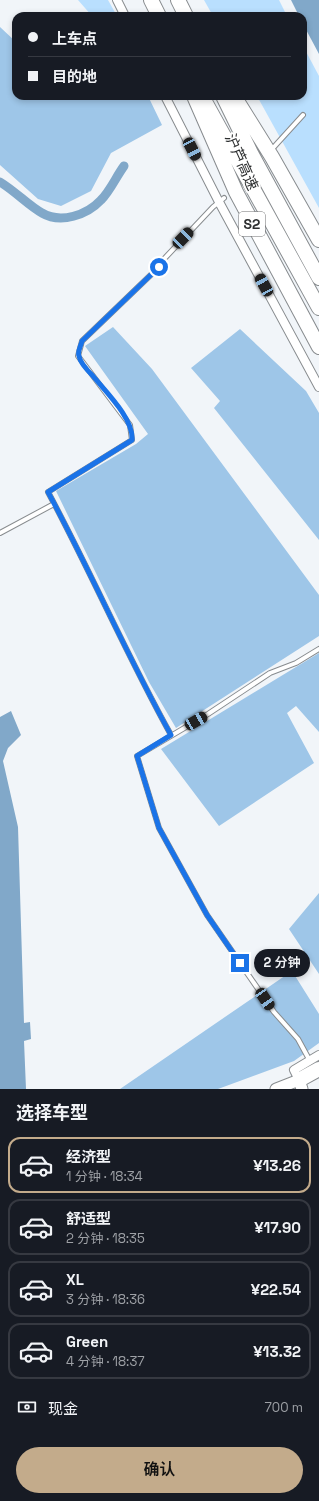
<!DOCTYPE html>
<html lang="zh">
<head>
<meta charset="utf-8">
<style>
  body { margin:0; font-family:"Space Grotesk","Noto Sans SC",sans-serif; background:#20242c; color:#f1f3f6; height:100vh; display:flex; flex-direction:column; font-size:15px; white-space:nowrap }
  * { box-sizing:border-box; margin:0 }
  p { font-size:13px; color:#9ea1a6 }
  .icon { flex:none; width:22px; height:22px; fill:none; stroke:currentColor; stroke-width:2; stroke-linecap:round; stroke-linejoin:round }
  .map { position:relative; height:1089px; overflow:hidden }
  .panel { display:flex; flex-direction:column; background:#171b24; flex:1 }
  .panel>* { flex:none }
  .top-card { position:absolute; left:12px; top:12px; width:295px; height:88px; border-radius:12px; box-shadow:0 2px 6px #0003; display:grid; align-content:center; height:88px; padding:0 16px; background:#171b24 }
  .end { position:absolute; width:18px; height:18px; margin:-9px; border:5px solid #1a73e8; background:#fff; box-shadow:0 0 0 2px #fff }
  .from { border-radius:50% }
  .bubble { position:absolute; height:28px; border-radius:14px; background:#171b24; box-shadow:0 2px 6px #0003; font-size:13px; font-weight:600; line-height:28px; text-align:center }
  .car { position:absolute; width:12px; height:24px; margin:-12px -6px; border-radius:5px; box-shadow:0 0 3px 1px #0007; background:linear-gradient(#222 24%,#8ab4d8 0 40%,#222 0 76%,#8ab4d8 0 86%,#222 0) }
  .top-card b { display:flex; align-items:center; gap:14px; height:38px; font-size:15px }
  .top-card b+b { border-top:1px solid #363941 }
  .top-card i { width:10px; height:10px; background:#f1f3f6 }
  ul { padding:0; list-style:none }
  li { display:flex; align-items:center; gap:12px; height:56px; margin:0 8px 6px; padding:0 8px; border:2px solid #363941; border-radius:12px }
  li div { flex:1 }
  li b { display:block; font-size:15px }
  li em { font-style:normal; font-weight:600 }
  li.on { border-color:#c3ab8b }
  li>.icon { width:36px; height:36px; stroke-width:1.5 }
  h2 { padding:0 16px; font-size:18px; line-height:48px }
  .pay { display:flex; align-items:center; gap:10px; height:44px; padding:0 16px; font-size:15px }
  .pay p { margin-inline-start:auto }
  .primary-button { display:flex; gap:8px; margin-top:auto; padding:8px 16px }
  .primary-button a { flex:1; height:46px; border-radius:24px; background:#c3ab8b; color:#111; font-size:16px; font-weight:600; line-height:46px; text-align:center }
  .map>svg:first-child { display:block }
</style>
</head>
<body>
<div class="map">
<svg width="319" height="1089" viewBox="0 0 319 1089">
  <rect width="100%" height="100%" fill="#f1f5f9"/>
  <path fill="#b9dffe" d="M 78,0 L 108,0 L 117,16 L 92,16 Z
    M 204,0 L 279,0 L 287,16 L 213,16 Z
    M 303,46 L 319,76 L 319,208 L 257,96 L 303,96 Z"/>
  <path fill="#9ec6e8" d="M 0,27 L 16,42 L 16,96 L 148,96 L 162,125 L 111,153 L 91,191 L 61,206 L 38,199 L 0,165 Z
    M 113,327 L 152,369 L 319,595 L 319,636 L 176,728 L 149,682 L 56,491 L 136,444 L 148,434 L 85,346 Z
    M 240,329 L 306,391 L 319,413 L 319,540 L 214,408 L 220,401 L 191,368 Z
    M 319,653 L 319,732 L 296,706 L 287,713 L 314,763 L 219,826 L 161,749 Z
    M 319,893 L 319,974 L 289,929 Z
    M 292,971 L 319,1014 L 319,1043 L 294,1061 L 218,1089 L 120,1089 Z"/>
  <path fill="#81a8c9" d="M 291,0 L 319,0 L 319,54 L 303,24 L 303,16 L 299,16 Z
    M 11,711 L 21,735 L 8,748 L 3,761 L 18,827 L 24,1023 L 30,1022 L 31,1039 L 24,1041 L 26,1089 L 0,1089 L 0,717 Z"/>
  <g fill="none" stroke-linecap="round" stroke-linejoin="round">
    <path stroke="#81a8c9" stroke-width="9" d="M 0,182 C 15,191 29,206 42,213 C 61,224 87,215 101,200 C 110,191 116,177 124,166"/>
    <g stroke="#888c8f" stroke-width="6">
      <path id="service" d="M 273,148 L 303,115
        M 0,533 L 54,504
        M 171,735 C 127,656 91,572 48,492 L 132,440 L 130,425 L 78,356 L 82,341 L 159,267 L 164,259 L 213,207 L 224,198
        M 310,1061 L 298,1039 L 274,1012 L 207,915 L 159,828 L 137,756 L 208,714 L 270,673 L 296,663 L 319,649"/>
    </g>
    <g stroke="#888c8f" stroke-width="10">
      <path id="minor" d="M 117,0 L 125,16
        M 165,96 L 219,202 L 319,387
        M 299,1080 L 294,1070 L 319,1055"/>
    </g>
    <g stroke="#888c8f" stroke-width="13">
      <path id="secondary" d="M 276,1089 L 299,1080 L 302,1089"/>
    </g>
    <g stroke="#888c8f" stroke-width="16">
      <path id="motorway" d="M 151,0 L 159,16
        M 178,0 L 186,16
        M 194,96 L 236,192 L 319,347
        M 223,96 L 251,153 L 319,278
        M 234,96 L 272,157 L 319,240
        M 203,98 L 319,308
        M 299,1080 L 319,1069"/>
    </g>
    <use href="#service" stroke="#fff" stroke-width="4"/>
    <use href="#minor" stroke="#fff" stroke-width="8"/>
    <use href="#secondary" stroke="#fff" stroke-width="11"/>
    <use href="#motorway" stroke="#fff" stroke-width="14"/>
  </g>
  <g fill="none" stroke-linecap="round" stroke-linejoin="round">
    <path stroke="#1a73e8" stroke-width="5" d="M 159,267 L 82,341 C 81,346 77,352 79,356 C 80,363 88,371 93,376 C 106,392 134,419 132,440 L 48,492 C 91,572 127,656 171,735 L 137,756 L 159,828 L 207,915 L 240,963"/>
  </g>
  <g text-anchor="middle" dominant-baseline="central" stroke-width="4" stroke-linejoin="round" paint-order="stroke">
    <rect fill="#fff" stroke="#6c6d6e" stroke-width="1" x="239" y="212" width="26" height="24" rx="3"/>
    <g font-size="14" font-weight="bold" fill="#2d2f30">
      <text x="252" y="224">S2</text>
    </g>
    <g font-size="15" fill="#2d2f30" stroke="#fff">
      <text transform="translate(242 162) rotate(66)">沪芦高速</text>
    </g>
  </g>
</svg>
<i class="end from" style="left:159px;top:267px"></i>
<i class="end" style="left:240px;top:963px"></i>
<div class="bubble" style="left:254px;top:949px;width:56px">2 分钟</div>
<i class="car" style="left:192px;top:149px;rotate:153deg"></i>
<i class="car" style="left:183px;top:238px;rotate:44deg"></i>
<i class="car" style="left:264px;top:285px;rotate:331deg"></i>
<i class="car" style="left:196px;top:721px;rotate:60deg"></i>
<i class="car" style="left:265px;top:999px;rotate:146deg"></i>
<div class="top-card">
<b><i class="from"></i>上车点</b>
<b><i></i>目的地</b>
</div>
</div>
<section class="panel">
<h2>选择车型</h2>
<ul>
<li class="on"><svg class="icon" aria-label="car" viewBox="0 0 24 24"><path d="M5 17H2v-5l4-1 3-4h7l3 4 3 1v5h-3M9 17h6M6 11h13"/><circle cx="7" cy="17" r="2"/><circle cx="17" cy="17" r="2"/></svg><div><b>经济型</b><p>1 分钟 · 18:34</p></div><em>¥13.26</em></li>
<li><svg class="icon" aria-label="car" viewBox="0 0 24 24"><path d="M5 17H2v-5l4-1 3-4h7l3 4 3 1v5h-3M9 17h6M6 11h13"/><circle cx="7" cy="17" r="2"/><circle cx="17" cy="17" r="2"/></svg><div><b>舒适型</b><p>2 分钟 · 18:35</p></div><em>¥17.90</em></li>
<li><svg class="icon" aria-label="car" viewBox="0 0 24 24"><path d="M5 17H2v-5l4-1 3-4h7l3 4 3 1v5h-3M9 17h6M6 11h13"/><circle cx="7" cy="17" r="2"/><circle cx="17" cy="17" r="2"/></svg><div><b>XL</b><p>3 分钟 · 18:36</p></div><em>¥22.54</em></li>
<li><svg class="icon" aria-label="car" viewBox="0 0 24 24"><path d="M5 17H2v-5l4-1 3-4h7l3 4 3 1v5h-3M9 17h6M6 11h13"/><circle cx="7" cy="17" r="2"/><circle cx="17" cy="17" r="2"/></svg><div><b>Green</b><p>4 分钟 · 18:37</p></div><em>¥13.32</em></li>
</ul>
<div class="pay"><svg class="icon" aria-label="cash" viewBox="0 0 24 24"><path d="M3 7h18v10H3z"/><circle cx="12" cy="12" r="2"/></svg>现金<p>700 m</p></div>
<div class="primary-button"><a>确认</a></div>
</section>
</body>
</html>
